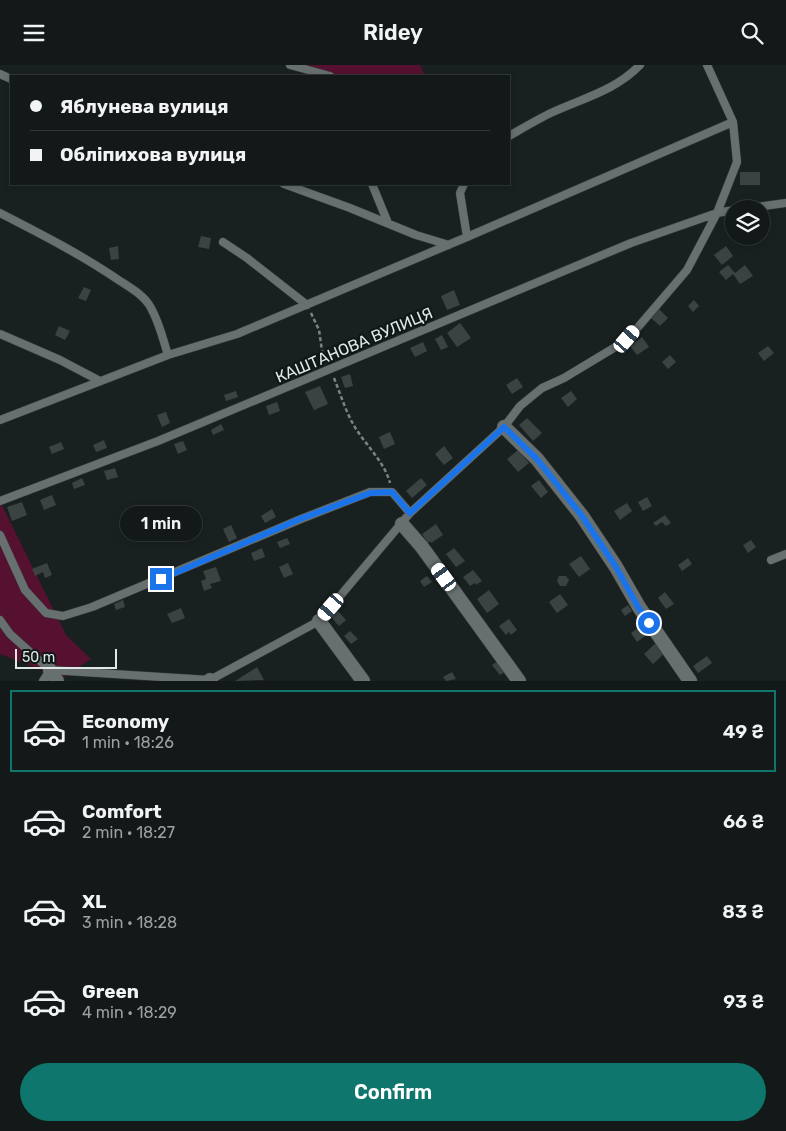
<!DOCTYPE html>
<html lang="en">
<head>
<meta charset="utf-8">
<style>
  body { margin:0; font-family:Rubik,sans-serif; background:#1c2221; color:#f1f3f6; height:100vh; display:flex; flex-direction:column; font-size:19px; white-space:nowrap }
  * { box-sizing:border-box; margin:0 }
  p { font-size:16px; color:#9da0a2 }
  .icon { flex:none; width:28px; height:28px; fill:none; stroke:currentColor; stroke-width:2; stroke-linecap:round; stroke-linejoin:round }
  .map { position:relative; height:616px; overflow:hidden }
  .sheet { display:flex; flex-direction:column; background:#131918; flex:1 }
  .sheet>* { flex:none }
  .guide { position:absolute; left:10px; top:10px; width:500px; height:110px; border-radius:0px; box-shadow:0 2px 8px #0003,0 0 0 1px #323837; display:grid; align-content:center; height:110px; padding:0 20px; background:#131918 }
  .fabs { position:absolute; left:725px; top:135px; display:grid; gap:10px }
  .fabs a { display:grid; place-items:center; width:45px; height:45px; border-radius:50%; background:#131918; box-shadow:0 2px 8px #0003,0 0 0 1px #323837; font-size:25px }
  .scale { position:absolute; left:15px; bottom:12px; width:102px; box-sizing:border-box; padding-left:5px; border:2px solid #e1e6e6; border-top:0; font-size:14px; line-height:18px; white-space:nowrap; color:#e1e6e6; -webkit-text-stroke:4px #101717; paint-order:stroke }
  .end { position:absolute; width:22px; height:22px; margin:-11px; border:6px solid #1a73e8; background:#fff; box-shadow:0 0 0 2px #fff }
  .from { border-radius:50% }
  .bubble { position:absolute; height:35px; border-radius:18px; background:#131918; box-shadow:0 2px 8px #0003,0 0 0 1px #323837; font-size:16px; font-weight:600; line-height:35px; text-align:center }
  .car { position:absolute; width:15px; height:30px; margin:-15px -8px; border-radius:6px; box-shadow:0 0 4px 1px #0007; background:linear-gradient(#fff 24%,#345 0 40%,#fff 0 76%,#345 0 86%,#fff 0) }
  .guide b { display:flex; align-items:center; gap:18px; height:48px; font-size:19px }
  .guide b+b { border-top:1px solid #323837 }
  .guide i { width:12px; height:12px; background:#f1f3f6 }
  ul { padding:9px 0 0; list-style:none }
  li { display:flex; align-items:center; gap:15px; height:82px; margin:0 10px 8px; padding:0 10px; border:2px solid transparent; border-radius:0px }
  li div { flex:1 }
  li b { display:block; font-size:19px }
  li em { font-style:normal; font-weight:600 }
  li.selected { border-color:#0f766e }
  li>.icon { width:45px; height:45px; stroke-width:1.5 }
  .primary-button { display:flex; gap:10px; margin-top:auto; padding:10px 20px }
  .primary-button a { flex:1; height:58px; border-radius:30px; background:#0f766e; color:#fff; font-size:20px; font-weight:600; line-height:58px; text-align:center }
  header { display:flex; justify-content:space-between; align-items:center; height:65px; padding:0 20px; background:#131918; font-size:22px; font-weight:600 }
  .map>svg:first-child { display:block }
</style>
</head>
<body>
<header><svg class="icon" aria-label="menu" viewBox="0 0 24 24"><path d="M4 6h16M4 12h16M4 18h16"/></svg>Ridey<svg class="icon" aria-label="search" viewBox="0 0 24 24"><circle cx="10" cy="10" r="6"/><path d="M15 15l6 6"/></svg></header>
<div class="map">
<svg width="786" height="616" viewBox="0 0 786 616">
  <rect width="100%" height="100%" fill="#192120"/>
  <path fill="#561030" d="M 301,0 L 420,0 L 425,11 L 336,11 Z
    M 0,436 L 66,570 L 91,594 L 58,616 L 53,616 L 40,604 L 0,589 Z"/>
  <path fill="#3b4342" d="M 740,107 L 760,107 L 760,120 L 740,120 Z
    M 201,171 L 211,173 L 209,184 L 198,182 Z
    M 118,181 L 119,194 L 111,195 L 109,183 Z
    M 726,181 L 733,191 L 722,200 L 714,190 Z
    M 728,200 L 735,208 L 745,200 L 753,211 L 740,219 L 733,209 L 726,215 L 719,207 Z
    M 84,222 L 91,225 L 86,236 L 78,233 Z
    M 454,225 L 460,240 L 447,245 L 441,231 Z
    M 694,235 L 699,241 L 693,247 L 688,241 Z
    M 659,244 L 668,253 L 660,261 L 651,253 Z
    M 460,258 L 471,273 L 457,282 L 447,268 Z
    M 59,261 L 70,266 L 65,275 L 55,270 Z
    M 442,270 L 448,282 L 441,285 L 435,274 Z
    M 642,272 L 649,282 L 637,290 L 630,281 Z
    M 423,277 L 427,286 L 415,292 L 410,283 Z
    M 768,281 L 774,288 L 764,296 L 758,288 Z
    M 670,290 L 676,297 L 668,304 L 662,297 Z
    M 350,309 L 353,321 L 345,323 L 341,312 Z
    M 517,313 L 523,322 L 512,329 L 506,320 Z
    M 320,321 L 328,339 L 314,345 L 305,327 Z
    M 236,326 L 238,332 L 226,336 L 224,330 Z
    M 571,326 L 577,334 L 568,342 L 561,333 Z
    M 277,337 L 280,346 L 269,350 L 266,341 Z
    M 166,347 L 170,358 L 162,362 L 157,350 Z
    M 527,353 L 542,368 L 533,376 L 519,360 Z
    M 221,359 L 224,365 L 213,370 L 211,365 Z
    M 390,367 L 395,379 L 384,384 L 379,372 Z
    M 104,375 L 107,383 L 96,387 L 93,380 Z
    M 183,376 L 187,385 L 178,389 L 174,379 Z
    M 61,377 L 64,384 L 52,389 L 49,382 Z
    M 444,381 L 453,393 L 444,400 L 435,389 Z
    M 518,385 L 529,398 L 518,407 L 507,394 Z
    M 115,403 L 118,412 L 107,415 L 104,406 Z
    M 82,413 L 85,420 L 74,424 L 72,418 Z
    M 421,413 L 427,420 L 412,433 L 406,426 Z
    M 539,415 L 548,427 L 541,433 L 531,421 Z
    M 52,430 L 56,440 L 44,445 L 40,435 Z
    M 647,432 L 652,441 L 643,446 L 638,437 Z
    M 22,437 L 27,450 L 12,456 L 7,442 Z
    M 627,438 L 632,446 L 620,455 L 614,446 Z
    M 272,444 L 276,452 L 265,458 L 261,451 Z
    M 665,450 L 671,458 L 666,461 L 662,457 L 656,461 L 653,458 Z
    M 436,459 L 443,470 L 431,478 L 430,476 L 428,478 L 422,469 Z
    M 231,460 L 237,473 L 229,477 L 223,464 Z
    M 287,473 L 290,479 L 280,483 L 277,477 Z
    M 751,475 L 756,482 L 748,488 L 743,480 Z
    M 262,483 L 265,492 L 254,496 L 251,488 Z
    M 454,483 L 465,496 L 456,502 L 446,489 Z
    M 581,491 L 590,504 L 579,512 L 569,499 Z
    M 688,493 L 692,499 L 682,506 L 678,500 Z
    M 47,498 L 52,510 L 45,513 L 43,507 L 35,511 L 32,504 Z
    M 288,498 L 293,509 L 284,513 L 279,502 Z
    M 216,502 L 221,516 L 210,519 L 212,523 L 204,526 L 201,516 L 206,514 L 203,506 Z
    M 473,505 L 482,516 L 476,520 L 475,518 L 470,521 L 463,512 Z
    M 427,511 L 432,517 L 424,522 L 420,516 Z
    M 559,511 L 566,511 L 569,515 L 566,521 L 560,521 L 557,516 Z
    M 489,525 L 499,539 L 487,548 L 477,534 Z
    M 665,527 L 674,539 L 666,544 L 658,533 Z
    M 560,529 L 568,540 L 557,548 L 549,537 Z
    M 123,535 L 125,542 L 116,545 L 114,539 Z
    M 628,540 L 632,546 L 625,551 L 621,545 Z
    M 181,543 L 185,553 L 172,558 L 167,549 Z
    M 338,546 L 346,555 L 339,561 L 331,552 Z
    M 509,554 L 517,565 L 511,570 L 509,567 L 506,570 L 499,561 Z
    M 642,560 L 648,569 L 637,577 L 631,568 Z
    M 350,566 L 358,574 L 351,579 L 344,571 Z
    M 657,577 L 666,587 L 653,599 L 644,589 Z
    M 707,591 L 712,598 L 698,608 L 693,601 Z
    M 498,596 L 506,606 L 500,610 L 492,600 Z
    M 257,602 L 264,615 L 235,616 Z
    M 452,607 L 456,614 L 446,616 L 443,612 Z"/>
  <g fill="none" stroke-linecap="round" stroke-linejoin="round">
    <g stroke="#353a3a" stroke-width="9">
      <path id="service" d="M 290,0 L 330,11
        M 0,9 L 11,14
        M 509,71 C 523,63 538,54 553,47 C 584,33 616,25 640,0
        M 284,119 L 350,143 L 416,170 L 449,180
        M 372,119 L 388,158
        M 464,119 L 460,128 L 467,172
        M 742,144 L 786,138
        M 0,148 C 41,169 82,190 120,216 C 131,223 145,231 151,243 C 159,257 163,274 168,290
        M 223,177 L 247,193 L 307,240
        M 0,269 L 60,295 L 100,316
        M 0,355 L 168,290 L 237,269 L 467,172 L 733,57
        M 0,436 L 158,376 L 631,178 L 717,148 L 737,97 L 733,57 L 707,0
        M 0,470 L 25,525 L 46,548 L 63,551 L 92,542 L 301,454 L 370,427 L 392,427 L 410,448
        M 771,495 L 786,489
        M 0,555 L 10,569 L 50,605 L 210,615 L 319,556 L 410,448 L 504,362 L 520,341 L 542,323 L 564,313 L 627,275 L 687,205 L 717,148 L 734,145
        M 43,616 L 50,605"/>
    </g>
    <g stroke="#353a3a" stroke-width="15">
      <path id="minor" d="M 504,362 L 537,394 L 582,451 L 616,502 L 639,542 L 690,616
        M 402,459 L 422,482 L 519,616
        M 319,556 L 363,616
        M 50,605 L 57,616
        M 210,615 L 211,616"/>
    </g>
    <path stroke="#7c8282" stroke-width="2.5" stroke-dasharray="4 2.5" stroke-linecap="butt" d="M 311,248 L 319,265 L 323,292 L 325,295
      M 334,313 C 340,328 345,344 352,357 C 363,378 384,395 390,418"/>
    <use href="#service" stroke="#67706f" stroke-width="8"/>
    <use href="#minor" stroke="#67706f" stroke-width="14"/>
  </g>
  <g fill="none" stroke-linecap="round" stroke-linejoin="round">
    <path stroke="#1a73e8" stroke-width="6" d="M 161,514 L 300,454 L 370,428 L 392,427 L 410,448 L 504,362 L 537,394 L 582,451 L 616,502 L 638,542 L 649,558"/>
  </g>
  <g text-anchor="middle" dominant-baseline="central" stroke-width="4.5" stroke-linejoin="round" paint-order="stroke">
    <g font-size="16" fill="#e1e6e6" stroke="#101717">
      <text transform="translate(354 280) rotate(-23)">КАШТАНОВА ВУЛИЦЯ</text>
    </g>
  </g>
</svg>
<div class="fabs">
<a><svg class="icon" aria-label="layers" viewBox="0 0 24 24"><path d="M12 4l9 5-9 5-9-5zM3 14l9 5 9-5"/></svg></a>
</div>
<div class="scale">50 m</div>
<i class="end from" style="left:649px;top:558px"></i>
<i class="end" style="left:161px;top:514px"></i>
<div class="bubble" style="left:120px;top:441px;width:82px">1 min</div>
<i class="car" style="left:627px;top:274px;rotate:41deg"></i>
<i class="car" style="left:444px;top:512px;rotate:324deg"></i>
<i class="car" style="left:331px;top:542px;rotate:221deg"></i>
<div class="guide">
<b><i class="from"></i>Яблунева вулиця</b>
<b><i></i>Обліпихова вулиця</b>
</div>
</div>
<section class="sheet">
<ul>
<li class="selected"><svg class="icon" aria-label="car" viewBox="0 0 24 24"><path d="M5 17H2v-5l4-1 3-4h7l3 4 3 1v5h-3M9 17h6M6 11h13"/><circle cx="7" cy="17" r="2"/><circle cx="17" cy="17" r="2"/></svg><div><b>Economy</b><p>1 min · 18:26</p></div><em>49 ₴</em></li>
<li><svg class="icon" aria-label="car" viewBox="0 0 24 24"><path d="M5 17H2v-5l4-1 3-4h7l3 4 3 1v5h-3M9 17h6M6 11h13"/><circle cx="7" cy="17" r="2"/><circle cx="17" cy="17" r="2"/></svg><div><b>Comfort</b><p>2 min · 18:27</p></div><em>66 ₴</em></li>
<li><svg class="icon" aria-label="car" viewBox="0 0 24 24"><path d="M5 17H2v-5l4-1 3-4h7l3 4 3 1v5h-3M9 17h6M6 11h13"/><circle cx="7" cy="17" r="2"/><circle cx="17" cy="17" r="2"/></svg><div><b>XL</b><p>3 min · 18:28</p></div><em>83 ₴</em></li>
<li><svg class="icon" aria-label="car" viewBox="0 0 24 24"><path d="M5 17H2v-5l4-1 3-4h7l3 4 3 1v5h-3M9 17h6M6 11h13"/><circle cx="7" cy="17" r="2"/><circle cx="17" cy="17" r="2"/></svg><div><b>Green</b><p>4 min · 18:29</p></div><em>93 ₴</em></li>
</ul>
<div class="primary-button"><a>Confirm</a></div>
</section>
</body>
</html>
